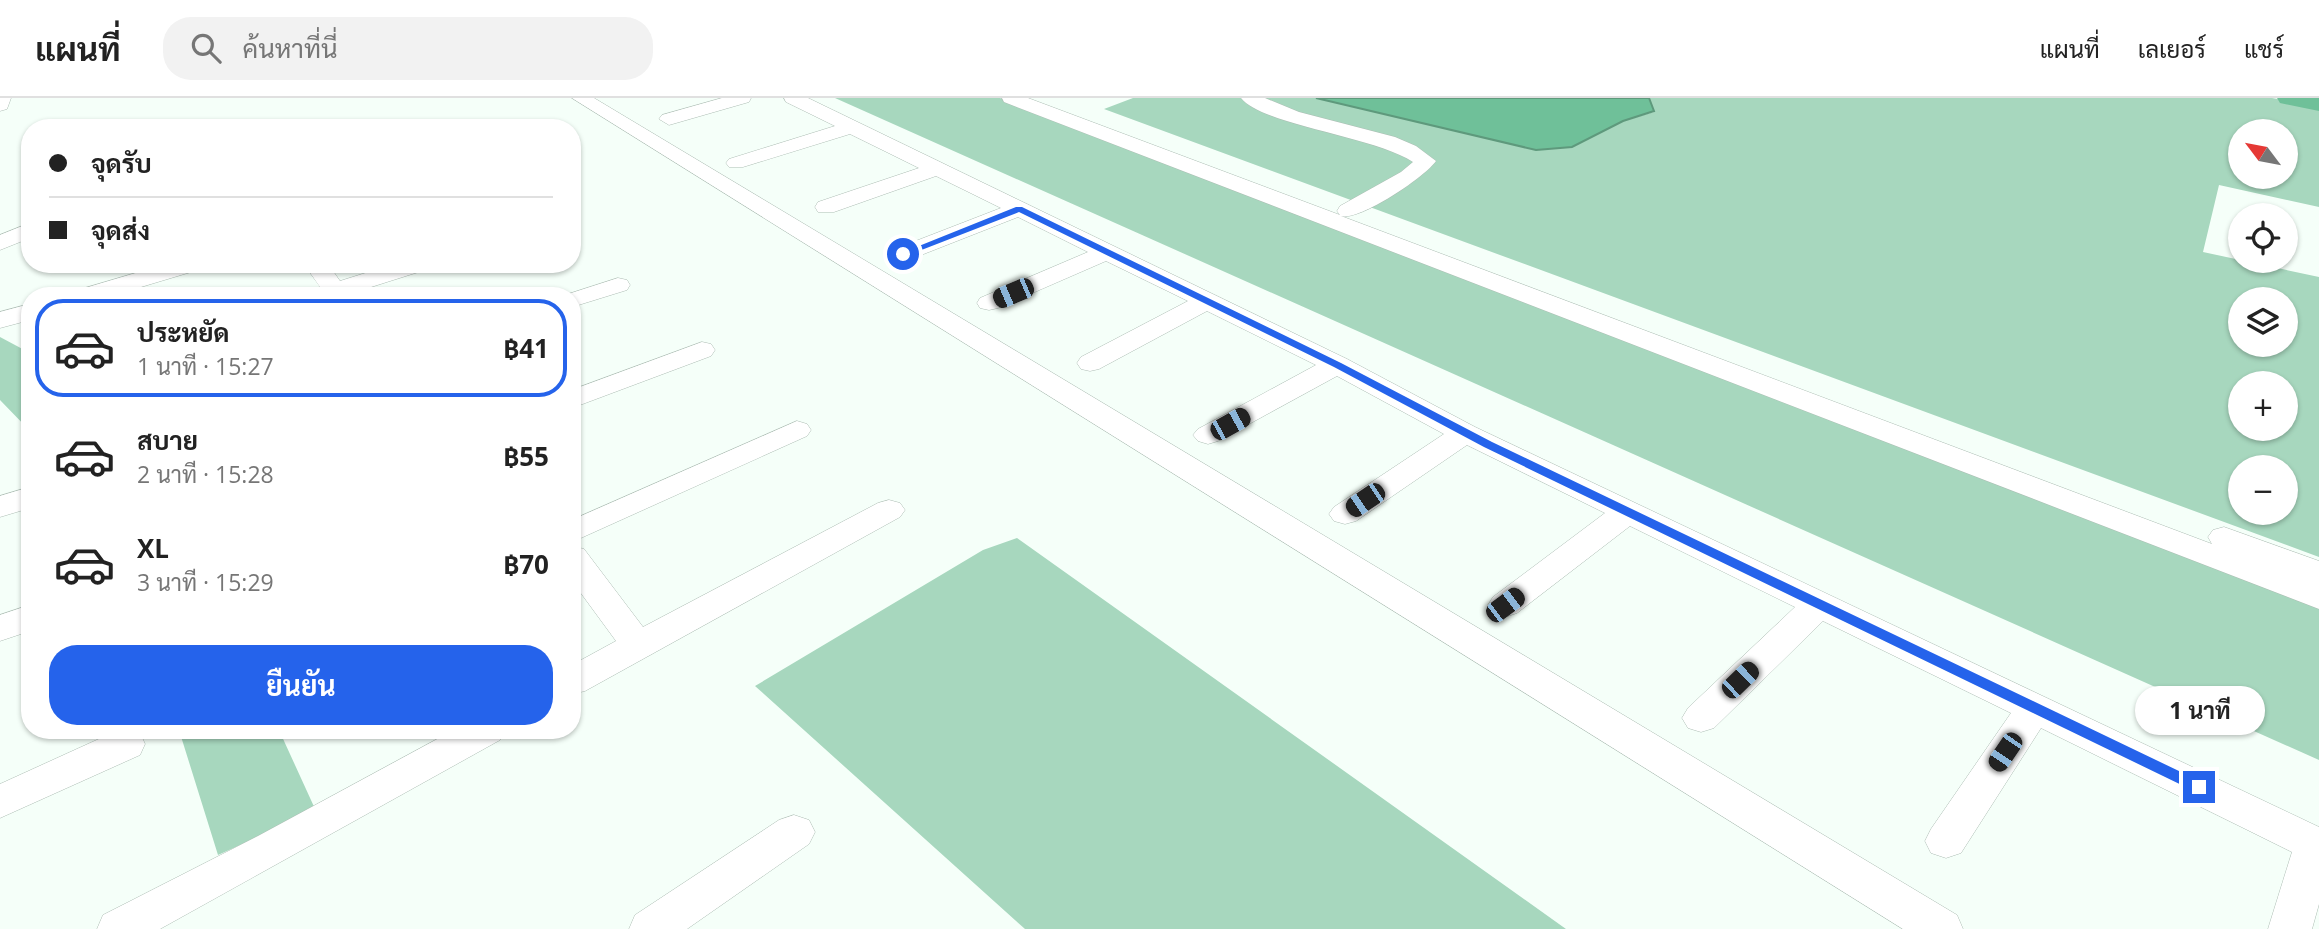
<!DOCTYPE html>
<html lang="th">
<head>
<meta charset="utf-8">
<style>
  body { margin:0; font-family:"Open Sans",Sarabun,sans-serif; background:#f2f2f2; color:#222; height:100vh; display:flex; flex-direction:column; font-size:26px; white-space:nowrap }
  * { box-sizing:border-box; margin:0 }
  p { font-size:23px; color:#767676 }
  .icon { flex:none; width:38px; height:38px; fill:none; stroke:currentColor; stroke-width:2; stroke-linecap:round; stroke-linejoin:round }
  .map { position:relative; flex:1; overflow:hidden }
  .side { position:absolute; left:21px; top:189px; width:560px; height:452px; display:flex; flex-direction:column; background:#fff; border-radius:28px; box-shadow:0 2px 5px #0004 }
  .side>* { flex:none }
  .guide { position:absolute; left:21px; top:21px; width:560px; height:154px; border-radius:28px; box-shadow:0 2px 5px #0004; display:grid; align-content:center; height:154px; padding:0 28px; background:#fff }
  .needle { width:46px; rotate:302deg }
  .controls { position:absolute; left:2228px; top:21px; display:grid; gap:14px }
  .controls a { display:grid; place-items:center; width:70px; height:70px; border-radius:50%; background:#fff; box-shadow:0 2px 5px #0004; font-size:35px }
  .end { position:absolute; width:32px; height:32px; margin:-16px; border:9px solid #2563eb; background:#fff; box-shadow:0 0 0 4px #fff }
  .from { border-radius:50% }
  .bubble { position:absolute; height:49px; border-radius:24px; background:#fff; box-shadow:0 2px 5px #0004; font-size:23px; font-weight:700; line-height:49px; text-align:center }
  .car { position:absolute; width:21px; height:42px; margin:-21px -10px; border-radius:9px; box-shadow:0 0 5px 2px #0007; background:linear-gradient(#222 24%,#8ab4d8 0 40%,#222 0 76%,#8ab4d8 0 86%,#222 0) }
  .guide b { display:flex; align-items:center; gap:24px; height:66px; font-size:26px }
  .guide b+b { border-top:2px solid #e0e0e0 }
  .guide i { width:18px; height:18px; background:#222 }
  ul { padding:12px 0 0; list-style:none }
  li { display:flex; align-items:center; gap:21px; height:98px; margin:0 14px 10px; padding:0 14px; border:4px solid transparent; border-radius:28px }
  li div { flex:1 }
  li b { display:block; font-size:26px }
  li em { font-style:normal; font-weight:700 }
  li.on { border-color:#2563eb }
  li>.icon { width:63px; height:63px; stroke-width:1.5 }
  .button { display:flex; gap:14px; margin-top:auto; padding:14px 28px }
  .button a { flex:1; height:80px; border-radius:28px; background:#2563eb; color:#fff; font-size:28px; font-weight:700; line-height:80px; text-align:center }
  header { display:flex; align-items:center; gap:42px; box-sizing:border-box; height:98px; padding:0 35px; background:#fff; border-bottom:2px solid #e0e0e0 }
  header strong { font-size:33px }
  nav { display:flex; gap:38px; margin-inline-start:auto; font-size:24px }
  .search { width:490px; height:63px; background:#f2f2f2; display:flex; align-items:center; gap:18px; box-sizing:border-box; padding:0 24px; border-radius:28px; color:#767676; font-size:26px }
  .map>svg:first-child { display:block }
</style>
</head>
<body>
<header>
<strong>แผนที่</strong>
<div class="search"><svg class="icon" aria-label="search" viewBox="0 0 24 24"><circle cx="10" cy="10" r="6"/><path d="M15 15l6 6"/></svg>ค้นหาที่นี่</div>
<nav><a>แผนที่</a><a>เลเยอร์</a><a>แชร์</a></nav>
</header>
<div class="map">
<svg width="2319" height="831" viewBox="0 0 2319 831">
  <rect width="100%" height="100%" fill="#f5fff9"/>
  <path fill="#a7d7be" fill-rule="evenodd" d="M 835,0 L 1000,0 L 1590,224 L 2319,509 L 2319,662 Z
    M 1133,0 L 1316,0 L 1536,52 L 1572,49 L 1623,23 L 1654,14 L 1649,0 L 2272,0 L 2319,8 L 2319,109 L 2219,87 L 2203,154 L 2319,179 L 2319,459 L 1104,11 ZM 2240,33 L 2286,33 L 2286,79 L 2240,79 ZM 2240,201 L 2286,201 L 2286,247 L 2240,247 ZM 2240,285 L 2286,285 L 2286,331 L 2240,331 ZM 2240,369 L 2286,369 L 2286,415 L 2240,415 Z
    M 0,239 L 30,255 L 30,333 L 0,302 Z
    M 1017,440 L 1566,831 L 1025,831 L 755,588 L 983,452 Z
    M 179,632 L 279,632 L 316,713 L 218,757 Z"/>
  <path fill="#6fc099" stroke="#5e997c" stroke-width="2" d="M 1316,0 L 1649,0 L 1654,13 L 1623,23 L 1572,49 L 1536,52 Z"/>
  <g fill="none" stroke-linecap="round" stroke-linejoin="round">
    <path fill="#6fc099" fill-rule="evenodd" d="M 2277,0 L 2319,0 L 2319,13 L 2280,5 Z"/>
    <g stroke="#adbdb4" stroke-width="1">
      <path id="street" d="M 0,0 L 11,0 L 7,11 L 0,13 Z
        M 572,0 L 594,0 L 1957,817 L 1963,831 L 1903,831 Z
        M 722,0 L 751,0 L 749,4 L 669,27 L 659,21 L 662,17 Z
        M 784,0 L 808,0 L 1347,261 L 1475,329 L 2319,729 L 2319,806 L 2312,831 L 2268,831 L 2292,754 L 2041,630 L 1961,755 L 1946,760 L 1931,755 L 1925,743 L 1931,731 L 2011,615 L 1823,523 L 1714,630 L 1701,634 L 1688,630 L 1682,620 L 1688,610 L 1795,509 L 1630,428 L 1517,515 L 1505,519 L 1493,515 L 1488,507 L 1493,499 L 1605,415 L 1467,347 L 1356,423 L 1345,426 L 1334,423 L 1329,416 L 1334,409 L 1444,336 L 1337,278 L 1218,343 L 1208,346 L 1198,343 L 1193,337 L 1198,331 L 1316,267 L 1207,213 L 1099,271 L 1090,273 L 1081,271 L 1077,265 L 1081,259 L 1188,203 L 1106,163 L 998,210 L 989,212 L 980,210 L 977,205 L 980,200 L 1088,154 L 1018,119 L 911,161 L 895,161 L 891,156 L 895,151 L 1001,110 L 936,78 L 834,114 L 818,114 L 815,109 L 818,104 L 919,70 L 850,36 L 743,69 L 729,69 L 726,65 L 729,61 L 835,28 L 786,4 Z
        M 1002,0 L 1028,0 L 1340,117 L 1337,113 L 1340,108 L 1401,74 L 1413,64 C 1373,38 1262,27 1241,0 L 1265,0 L 1299,14 L 1395,39 L 1416,48 L 1436,63 C 1425,79 1360,123 1341,118 L 2212,446 L 2208,439 L 2213,432 L 2224,429 L 2319,463 L 2319,511 L 1004,4 Z
        M 30,125 L 30,140 L 0,152 L 0,137 Z
        M 166,166 L 205,166 L 201,171 L 111,198 L 72,198 L 75,193 Z
        M 304,166 L 328,166 L 340,183 L 394,166 L 432,166 L 428,171 L 349,196 L 350,198 L 304,198 L 307,193 L 320,189 Z
        M 618,180 L 627,182 L 630,187 L 627,192 L 572,209 L 572,198 L 562,198 Z
        M 30,206 L 30,222 L 0,230 L 0,214 Z
        M 702,244 L 711,246 L 715,252 L 711,258 L 572,310 L 572,292 Z
        M 797,323 L 807,326 L 811,332 L 807,338 L 572,444 L 572,422 Z
        M 30,389 L 30,410 L 0,419 L 0,398 Z
        M 889,402 L 900,405 L 905,412 L 900,419 L 585,593 L 572,596 L 572,567 L 616,543 L 572,483 L 572,448 L 584,451 L 643,529 L 878,405 Z
        M 30,507 L 30,533 L 0,543 L 0,517 Z
        M 128,632 L 140,635 L 145,646 L 140,657 L 0,720 L 0,686 L 112,635 Z
        M 454,632 L 505,632 L 500,642 L 160,831 L 97,831 L 103,817 L 258,738 Z
        M 794,717 L 809,722 L 815,734 L 809,746 L 687,831 L 629,831 L 635,817 L 779,722 Z"/>
    </g>
    <use href="#street" fill="#fff" fill-rule="evenodd"/>
  </g>
  <path fill="#2563eb" d="M 1016,109 L 1022,109 L 1341,265 L 1492,344 L 2204,685 L 2206,689 L 2204,693 L 2194,693 L 1484,349 L 1334,269 L 1019,114 L 906,158 L 899,156 Z"/>
</svg>
<div class="controls">
<a><svg class="needle" viewBox="-14 -14 28 28"><path d="M0-13l5 13h-10z" fill="#e53935"/><path d="M0 13l5-13h-10z" fill="#767676"/></svg></a>
<a><svg class="icon" aria-label="locate" viewBox="0 0 24 24"><circle cx="12" cy="12" r="6"/><path d="M12 2v4M12 18v4M2 12h4M18 12h4"/></svg></a>
<a><svg class="icon" aria-label="layers" viewBox="0 0 24 24"><path d="M12 4l9 5-9 5-9-5zM3 14l9 5 9-5"/></svg></a>
<a>+</a>
<a>−</a>
</div>
<i class="end from" style="left:903px;top:156px"></i>
<i class="end" style="left:2199px;top:689px"></i>
<div class="bubble" style="left:2135px;top:588px;width:130px">1 นาที</div>
<i class="car" style="left:1013px;top:195px;rotate:247deg"></i>
<i class="car" style="left:1230px;top:326px;rotate:61deg"></i>
<i class="car" style="left:1365px;top:402px;rotate:236deg"></i>
<i class="car" style="left:1505px;top:507px;rotate:53deg"></i>
<i class="car" style="left:1740px;top:582px;rotate:46deg"></i>
<i class="car" style="left:2005px;top:654px;rotate:214deg"></i>
<div class="guide">
<b><i class="from"></i>จุดรับ</b>
<b><i></i>จุดส่ง</b>
</div>
<section class="side">
<ul>
<li class="on"><svg class="icon" aria-label="car" viewBox="0 0 24 24"><path d="M5 17H2v-5l4-1 3-4h7l3 4 3 1v5h-3M9 17h6M6 11h13"/><circle cx="7" cy="17" r="2"/><circle cx="17" cy="17" r="2"/></svg><div><b>ประหยัด</b><p>1 นาที · 15:27</p></div><em>฿41</em></li>
<li><svg class="icon" aria-label="car" viewBox="0 0 24 24"><path d="M5 17H2v-5l4-1 3-4h7l3 4 3 1v5h-3M9 17h6M6 11h13"/><circle cx="7" cy="17" r="2"/><circle cx="17" cy="17" r="2"/></svg><div><b>สบาย</b><p>2 นาที · 15:28</p></div><em>฿55</em></li>
<li><svg class="icon" aria-label="car" viewBox="0 0 24 24"><path d="M5 17H2v-5l4-1 3-4h7l3 4 3 1v5h-3M9 17h6M6 11h13"/><circle cx="7" cy="17" r="2"/><circle cx="17" cy="17" r="2"/></svg><div><b>XL</b><p>3 นาที · 15:29</p></div><em>฿70</em></li>
</ul>
<div class="button"><a>ยืนยัน</a></div>
</section>
</div>
</body>
</html>
